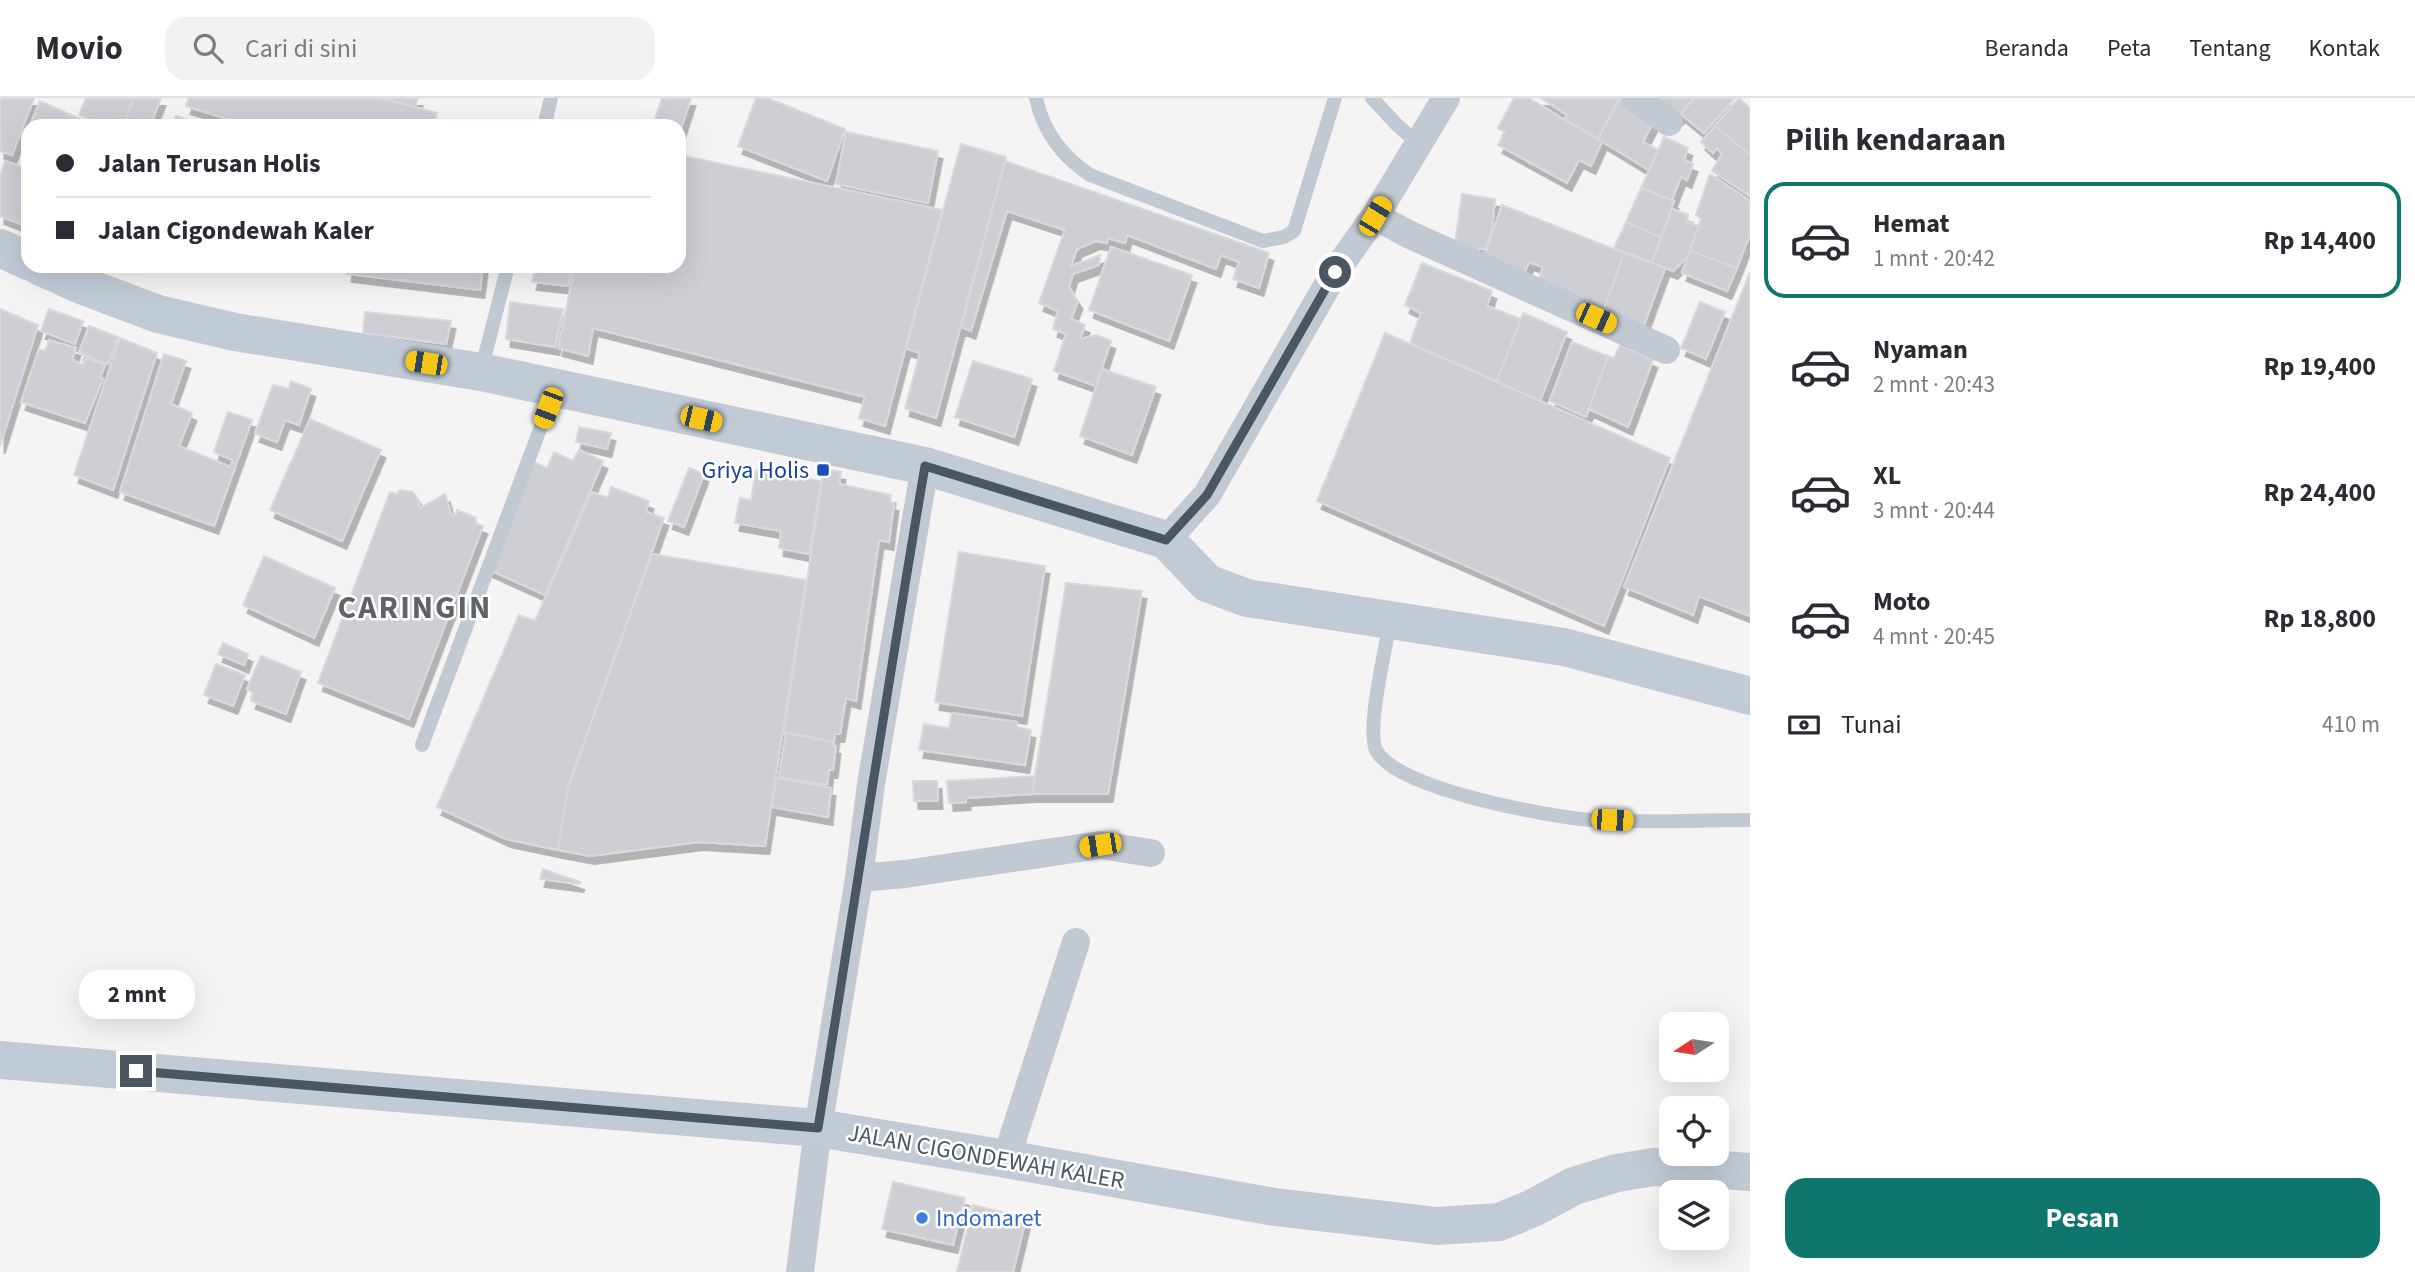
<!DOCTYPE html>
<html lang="id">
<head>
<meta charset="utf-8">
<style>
  body { margin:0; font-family:"Source Sans 3",sans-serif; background:#f2f2f3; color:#2b2b33; height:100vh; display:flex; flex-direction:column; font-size:26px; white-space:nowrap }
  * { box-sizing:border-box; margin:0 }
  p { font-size:23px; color:#7c7c81 }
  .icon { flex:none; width:38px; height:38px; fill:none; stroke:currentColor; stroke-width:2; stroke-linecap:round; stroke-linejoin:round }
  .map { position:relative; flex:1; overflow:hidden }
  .details { display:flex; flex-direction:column; background:#fff; width:665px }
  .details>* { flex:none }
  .top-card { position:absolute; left:21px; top:21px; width:665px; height:154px; border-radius:21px; box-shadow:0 7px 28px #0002; display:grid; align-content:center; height:154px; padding:0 35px; background:#fff }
  .needle { width:46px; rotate:258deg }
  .fabs { position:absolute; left:1659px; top:914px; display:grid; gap:14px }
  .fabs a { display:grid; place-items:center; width:70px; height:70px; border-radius:14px; background:#fff; box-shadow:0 7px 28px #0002; font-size:35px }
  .end { position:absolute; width:32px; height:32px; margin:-16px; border:9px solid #4a5661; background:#fff; box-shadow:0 0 0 4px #fff }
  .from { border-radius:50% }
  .bubble { position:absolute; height:49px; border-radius:21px; background:#fff; box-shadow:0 7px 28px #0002; font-size:23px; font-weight:700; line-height:49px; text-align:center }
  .car { position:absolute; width:21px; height:42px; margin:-21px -10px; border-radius:9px; box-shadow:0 0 5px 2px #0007; background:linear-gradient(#f5c518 24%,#345 0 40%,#f5c518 0 76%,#345 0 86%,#f5c518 0) }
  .top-card b { display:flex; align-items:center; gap:24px; height:66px; font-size:26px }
  .top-card b+b { border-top:2px solid #e1e1e2 }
  .top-card i { width:18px; height:18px; background:#2b2b33 }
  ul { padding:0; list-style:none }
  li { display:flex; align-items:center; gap:21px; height:116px; margin:0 14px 10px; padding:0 21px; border:4px solid transparent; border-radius:21px }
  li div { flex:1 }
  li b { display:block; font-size:26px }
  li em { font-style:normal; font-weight:700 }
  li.current { border-color:#0f766e }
  li>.icon { width:63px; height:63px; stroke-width:1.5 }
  h2 { padding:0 35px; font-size:32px; line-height:84px }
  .pay { display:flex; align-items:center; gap:18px; height:77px; padding:0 35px; font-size:26px }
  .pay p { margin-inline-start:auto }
  .action { display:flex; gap:14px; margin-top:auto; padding:14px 35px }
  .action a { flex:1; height:80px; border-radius:21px; background:#0f766e; color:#fff; font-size:28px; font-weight:700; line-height:80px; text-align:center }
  header { display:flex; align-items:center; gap:42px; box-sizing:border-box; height:98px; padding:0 35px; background:#fff; border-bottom:2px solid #e1e1e2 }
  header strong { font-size:33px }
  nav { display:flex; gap:38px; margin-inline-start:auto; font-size:24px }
  .search { width:490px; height:63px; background:#f2f2f3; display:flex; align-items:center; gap:18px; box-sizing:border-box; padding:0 24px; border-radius:21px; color:#7c7c81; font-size:26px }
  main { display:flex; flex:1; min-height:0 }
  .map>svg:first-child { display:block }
</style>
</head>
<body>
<header>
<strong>Movio</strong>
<div class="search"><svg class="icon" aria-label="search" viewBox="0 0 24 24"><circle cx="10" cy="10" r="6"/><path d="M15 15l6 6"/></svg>Cari di sini</div>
<nav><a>Beranda</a><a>Peta</a><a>Tentang</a><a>Kontak</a></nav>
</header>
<main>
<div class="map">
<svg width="1750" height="1174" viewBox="0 0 1750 1174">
  <defs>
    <filter id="shadow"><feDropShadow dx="4.5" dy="8" stdDeviation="0" flood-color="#0004"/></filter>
  </defs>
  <rect width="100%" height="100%" fill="#f5f3f3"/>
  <path fill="#cdcfd5" stroke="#d7d9de" stroke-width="2" filter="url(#shadow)" d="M 0,0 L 34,0 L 12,57 L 0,53 Z
    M 86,0 L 134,0 L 123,28 L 104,28 L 79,17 Z
    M 134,0 L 161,0 L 150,28 L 123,28 Z
    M 189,0 L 382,0 L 437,15 L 433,28 L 250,28 L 186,8 Z
    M 382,0 L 418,0 L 415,9 Z
    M 662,0 L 691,0 L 679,37 L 679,28 L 653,27 Z
    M 756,0 L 767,0 L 845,31 L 827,83 L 738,48 Z
    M 1514,0 L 1528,0 L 1602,44 L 1591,68 L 1579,62 L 1567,85 L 1498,47 L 1505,34 L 1498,30 Z
    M 1541,0 L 1619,0 L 1598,41 L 1565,21 L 1567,17 Z
    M 1620,0 L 1654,23 L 1643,44 L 1658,52 L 1649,72 L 1598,41 Z
    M 1658,0 L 1694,0 L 1678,19 Z
    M 1694,0 L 1735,0 L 1704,35 L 1681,16 Z
    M 1739,0 L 1750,10 L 1750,57 L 1715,28 Z
    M 40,3 L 91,26 L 90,28 L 38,28 L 31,25 Z
    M 176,18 L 206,28 L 173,28 Z
    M 1715,28 L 1750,57 L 1750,98 L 1712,73 L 1722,56 L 1717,50 L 1713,55 L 1701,44 Z
    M 846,34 L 938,53 L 928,105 L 836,86 Z
    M 1664,39 L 1688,50 L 1684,62 L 1693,66 L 1687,82 L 1681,79 L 1672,102 L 1641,90 Z
    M 961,46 L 1006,59 L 936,320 L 905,310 L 920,255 L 906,250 Z
    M 679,57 L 942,112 L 885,328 L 859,320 L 865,299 L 593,230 L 588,258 L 558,250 L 575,168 L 679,168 Z
    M 5,63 L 28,71 L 28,129 L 0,118 L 0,79 Z
    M 1005,63 L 1269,155 L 1259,190 L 1233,181 L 1239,164 L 1221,157 L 1216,171 L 1127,137 L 1125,145 L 1108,140 L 1107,145 L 1096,143 L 1077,151 L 1071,168 L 1100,157 L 1099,167 L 1073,176 L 1069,189 L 1078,203 L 1071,221 L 1085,227 L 1080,241 L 1097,237 L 1111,243 L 1096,288 L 1054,273 L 1066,236 L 1053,231 L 1058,213 L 1039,205 L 1065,132 L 1007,113 L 971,233 L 961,229 Z
    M 1710,76 L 1750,103 L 1750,136 L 1737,170 L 1690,153 L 1701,121 L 1696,117 Z
    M 1641,90 L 1674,103 L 1661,139 L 1626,124 Z
    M 1462,96 L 1495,101 L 1492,131 L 1485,152 L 1479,150 L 1478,157 L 1455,145 Z
    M 1502,107 L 1624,155 L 1604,211 L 1537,186 L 1543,169 L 1529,164 L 1523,178 L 1483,163 Z
    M 1672,111 L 1688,117 L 1687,124 L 1699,128 L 1687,159 L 1673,173 L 1652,164 Z
    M 1626,124 L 1661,139 L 1652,164 L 1614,150 Z
    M 1111,149 L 1192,177 L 1169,243 L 1089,212 Z
    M 1690,153 L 1737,170 L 1727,193 L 1682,175 Z
    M 1624,155 L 1665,170 L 1641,235 L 1604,211 Z
    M 1422,165 L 1492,193 L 1487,208 L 1521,221 L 1497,283 L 1410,245 L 1421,215 L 1405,207 Z
    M 348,168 L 483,168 L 480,192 L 347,176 Z
    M 536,168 L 572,168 L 568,188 L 532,184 Z
    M 1750,174 L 1750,518 L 1699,498 L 1693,517 L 1624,489 Z
    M 510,204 L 563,211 L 555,249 L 506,241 Z
    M 1700,204 L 1725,214 L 1706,261 L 1681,250 Z
    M 0,211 L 38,227 L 0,348 Z
    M 49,211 L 83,223 L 75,246 L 41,233 Z
    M 365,214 L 451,223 L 446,246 L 363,235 Z
    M 1523,215 L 1567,234 L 1540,303 L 1497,283 Z
    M 89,228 L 118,239 L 108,266 L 79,255 Z
    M 1385,235 L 1670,360 L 1604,528 L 1317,403 Z
    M 120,240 L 157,255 L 113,392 L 74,377 Z
    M 49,242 L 76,250 L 72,262 L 83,267 L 86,260 L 105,267 L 100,279 L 103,281 L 85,325 L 21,304 L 39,251 L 45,253 Z
    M 1572,244 L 1608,258 L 1586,319 L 1550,303 Z
    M 1620,247 L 1653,262 L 1628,329 L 1589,311 L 1608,258 L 1614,260 Z
    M 164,256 L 186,263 L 171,306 L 192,315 L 179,348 L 230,369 L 233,362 L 214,354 L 228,314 L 252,322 L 214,428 L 120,394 Z
    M 973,263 L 1032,281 L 1014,339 L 955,319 Z
    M 1102,271 L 1156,289 L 1132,357 L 1080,338 Z
    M 291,283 L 311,291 L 299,327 L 285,322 L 277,344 L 255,336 L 273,287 L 289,291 Z
    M 310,321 L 381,352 L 342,443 L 270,412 Z
    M 579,329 L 611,335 L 607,351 L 576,344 Z
    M 579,352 L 603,363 L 545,497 L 488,471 L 534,364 L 547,370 L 554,354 L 573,363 Z
    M 689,370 L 704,376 L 684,429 L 668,423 Z
    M 824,371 L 841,374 L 839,386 L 891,397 L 890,404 L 894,405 L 889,444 L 879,442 L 856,603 L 846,600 L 840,636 L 835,636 L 834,644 L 784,634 Z
    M 756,372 L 821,383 L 809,456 L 779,450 L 781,433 L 735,425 L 740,400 L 751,402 Z
    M 611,389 L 649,403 L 646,414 L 664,420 L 568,689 L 558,752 L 506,741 L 437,709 L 519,517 L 535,523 L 592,394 L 608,400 Z
    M 400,392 L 413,394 L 417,400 L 420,410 L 445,396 L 451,416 L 456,417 L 457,412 L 475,419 L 477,426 L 483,428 L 409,621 L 318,585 L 390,394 L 397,396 Z
    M 959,454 L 1045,468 L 1022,618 L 935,604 Z
    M 652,456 L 806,482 L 765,748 L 699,744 L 590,758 L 558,752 L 568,690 Z
    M 264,458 L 335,490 L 314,540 L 243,507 Z
    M 1066,485 L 1142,493 L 1108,696 L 1032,696 Z
    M 223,545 L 248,556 L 244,567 L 218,556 Z
    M 261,558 L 301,574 L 286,616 L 251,603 L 254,595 L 247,591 Z
    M 216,566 L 245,577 L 233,608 L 204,597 Z
    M 952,615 L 1017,624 L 1017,629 L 1031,632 L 1025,667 L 919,652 L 924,626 L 949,630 Z
    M 786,635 L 834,644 L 833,647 L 836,648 L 833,672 L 829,672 L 827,687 L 779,679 Z
    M 1034,678 L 1032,696 L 966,700 L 966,704 L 949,705 L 947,683 Z
    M 776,680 L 831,690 L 828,719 L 772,709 Z
    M 913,683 L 937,683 L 938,703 L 914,703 Z
    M 543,771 L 580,784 L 579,786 L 540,781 Z
    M 893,1084 L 965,1100 L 953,1147 L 882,1131 Z
    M 973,1107 L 1026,1120 L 1013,1174 L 957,1174 Z"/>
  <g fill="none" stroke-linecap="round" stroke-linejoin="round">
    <path stroke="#c1cad2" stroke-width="14" d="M 1036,0 C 1043,33 1063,59 1090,77 L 1263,143 L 1284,139 L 1294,133 L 1335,0
      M 1372,0 L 1397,27 L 1419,46
      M 544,28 L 551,0
      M 481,273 L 508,168
      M 1390,524 C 1386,550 1365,635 1377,654 C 1401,692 1546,718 1591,722 C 1644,725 1697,722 1750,722
      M 422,647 L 555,291"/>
    <path stroke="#c1cad2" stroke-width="28" d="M 1635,0 L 1669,24
      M 1375,118 L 1408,136 L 1666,252
      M 1166,442 L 1207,397 L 1335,174 L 1375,118 L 1446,0
      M 859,780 L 905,776 L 1100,747 L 1151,755
      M 1006,1061 L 1076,844
      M 800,1174 L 818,1030 L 859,780 L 871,686 L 925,368"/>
    <path stroke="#c1cbd6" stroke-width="38" d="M 0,150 L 28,163
      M 39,168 L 81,187 L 158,216 L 235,234 L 481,274 L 925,368 L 1166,442 L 1207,485 L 1247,500 L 1564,549 L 1750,598
      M 0,962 L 818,1030 L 1006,1061 L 1275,1109 L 1437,1128 L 1499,1124 L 1533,1110 L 1574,1088 L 1617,1075 L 1653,1069 L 1697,1070 L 1750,1074"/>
  </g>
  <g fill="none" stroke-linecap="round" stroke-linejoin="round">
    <path stroke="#4a5661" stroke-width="9" d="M 136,973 L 818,1030 C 854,809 887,589 925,368 L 1166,442 L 1207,397 L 1335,174"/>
  </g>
  <rect fill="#1a4fb4" stroke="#fff" stroke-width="2.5" x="816" y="365" width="14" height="14" rx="3.5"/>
  <circle fill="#3f7fe0" stroke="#fff" stroke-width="2.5" cx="922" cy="1120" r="7"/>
  <g text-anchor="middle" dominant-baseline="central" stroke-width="5" stroke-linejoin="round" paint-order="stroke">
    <g font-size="24" fill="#164399" stroke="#fff" text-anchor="end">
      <text x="809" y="372">Griya Holis</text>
    </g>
    <g font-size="24" fill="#4a5661" stroke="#fff">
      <text transform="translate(986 1059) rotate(10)">JALAN CIGONDEWAH KALER</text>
    </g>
    <g font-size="24" fill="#366cbe" stroke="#fff" text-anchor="start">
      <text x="936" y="1120">Indomaret</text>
    </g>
    <g font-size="32" font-weight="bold" letter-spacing="2" fill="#5f6368" stroke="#fff">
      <text x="415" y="510">CARINGIN</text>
    </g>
  </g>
</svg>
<div class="fabs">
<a><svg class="needle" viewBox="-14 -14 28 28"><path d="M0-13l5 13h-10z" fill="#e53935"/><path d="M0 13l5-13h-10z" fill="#7c7c81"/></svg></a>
<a><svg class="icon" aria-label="locate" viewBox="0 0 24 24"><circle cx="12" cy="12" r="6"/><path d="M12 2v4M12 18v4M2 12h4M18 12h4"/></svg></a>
<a><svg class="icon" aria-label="layers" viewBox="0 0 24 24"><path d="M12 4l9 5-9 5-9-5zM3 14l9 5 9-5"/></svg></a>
</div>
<i class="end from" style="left:1335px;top:174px"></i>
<i class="end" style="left:136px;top:973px"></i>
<div class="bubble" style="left:79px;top:872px;width:116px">2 mnt</div>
<i class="car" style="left:1375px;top:118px;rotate:31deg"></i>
<i class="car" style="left:1596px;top:220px;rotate:114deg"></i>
<i class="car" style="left:426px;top:265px;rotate:279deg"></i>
<i class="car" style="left:548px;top:310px;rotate:201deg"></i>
<i class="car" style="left:701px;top:321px;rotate:103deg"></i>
<i class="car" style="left:1612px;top:722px;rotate:92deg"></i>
<i class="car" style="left:1100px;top:747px;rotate:261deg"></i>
<div class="top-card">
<b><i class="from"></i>Jalan Terusan Holis</b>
<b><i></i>Jalan Cigondewah Kaler</b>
</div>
</div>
<section class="details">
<h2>Pilih kendaraan</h2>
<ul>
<li class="current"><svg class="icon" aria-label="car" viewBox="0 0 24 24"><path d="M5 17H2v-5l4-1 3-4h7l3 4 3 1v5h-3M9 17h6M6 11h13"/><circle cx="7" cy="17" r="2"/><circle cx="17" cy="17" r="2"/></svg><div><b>Hemat</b><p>1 mnt · 20:42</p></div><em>Rp 14,400</em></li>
<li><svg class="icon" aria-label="car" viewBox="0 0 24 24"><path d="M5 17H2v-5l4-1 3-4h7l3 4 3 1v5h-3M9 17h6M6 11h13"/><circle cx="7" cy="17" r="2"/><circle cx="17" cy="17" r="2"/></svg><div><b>Nyaman</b><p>2 mnt · 20:43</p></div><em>Rp 19,400</em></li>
<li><svg class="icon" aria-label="car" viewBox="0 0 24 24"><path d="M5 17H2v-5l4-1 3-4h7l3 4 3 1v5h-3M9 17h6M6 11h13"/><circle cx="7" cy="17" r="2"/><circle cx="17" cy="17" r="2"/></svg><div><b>XL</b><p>3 mnt · 20:44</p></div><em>Rp 24,400</em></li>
<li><svg class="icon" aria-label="car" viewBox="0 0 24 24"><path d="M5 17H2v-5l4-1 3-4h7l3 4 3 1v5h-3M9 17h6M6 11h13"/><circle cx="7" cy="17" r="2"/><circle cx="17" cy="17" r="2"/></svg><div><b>Moto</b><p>4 mnt · 20:45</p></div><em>Rp 18,800</em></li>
</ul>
<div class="pay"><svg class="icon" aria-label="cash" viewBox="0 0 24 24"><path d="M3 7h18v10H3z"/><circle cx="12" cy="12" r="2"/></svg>Tunai<p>410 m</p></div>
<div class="action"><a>Pesan</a></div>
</section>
</main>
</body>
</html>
